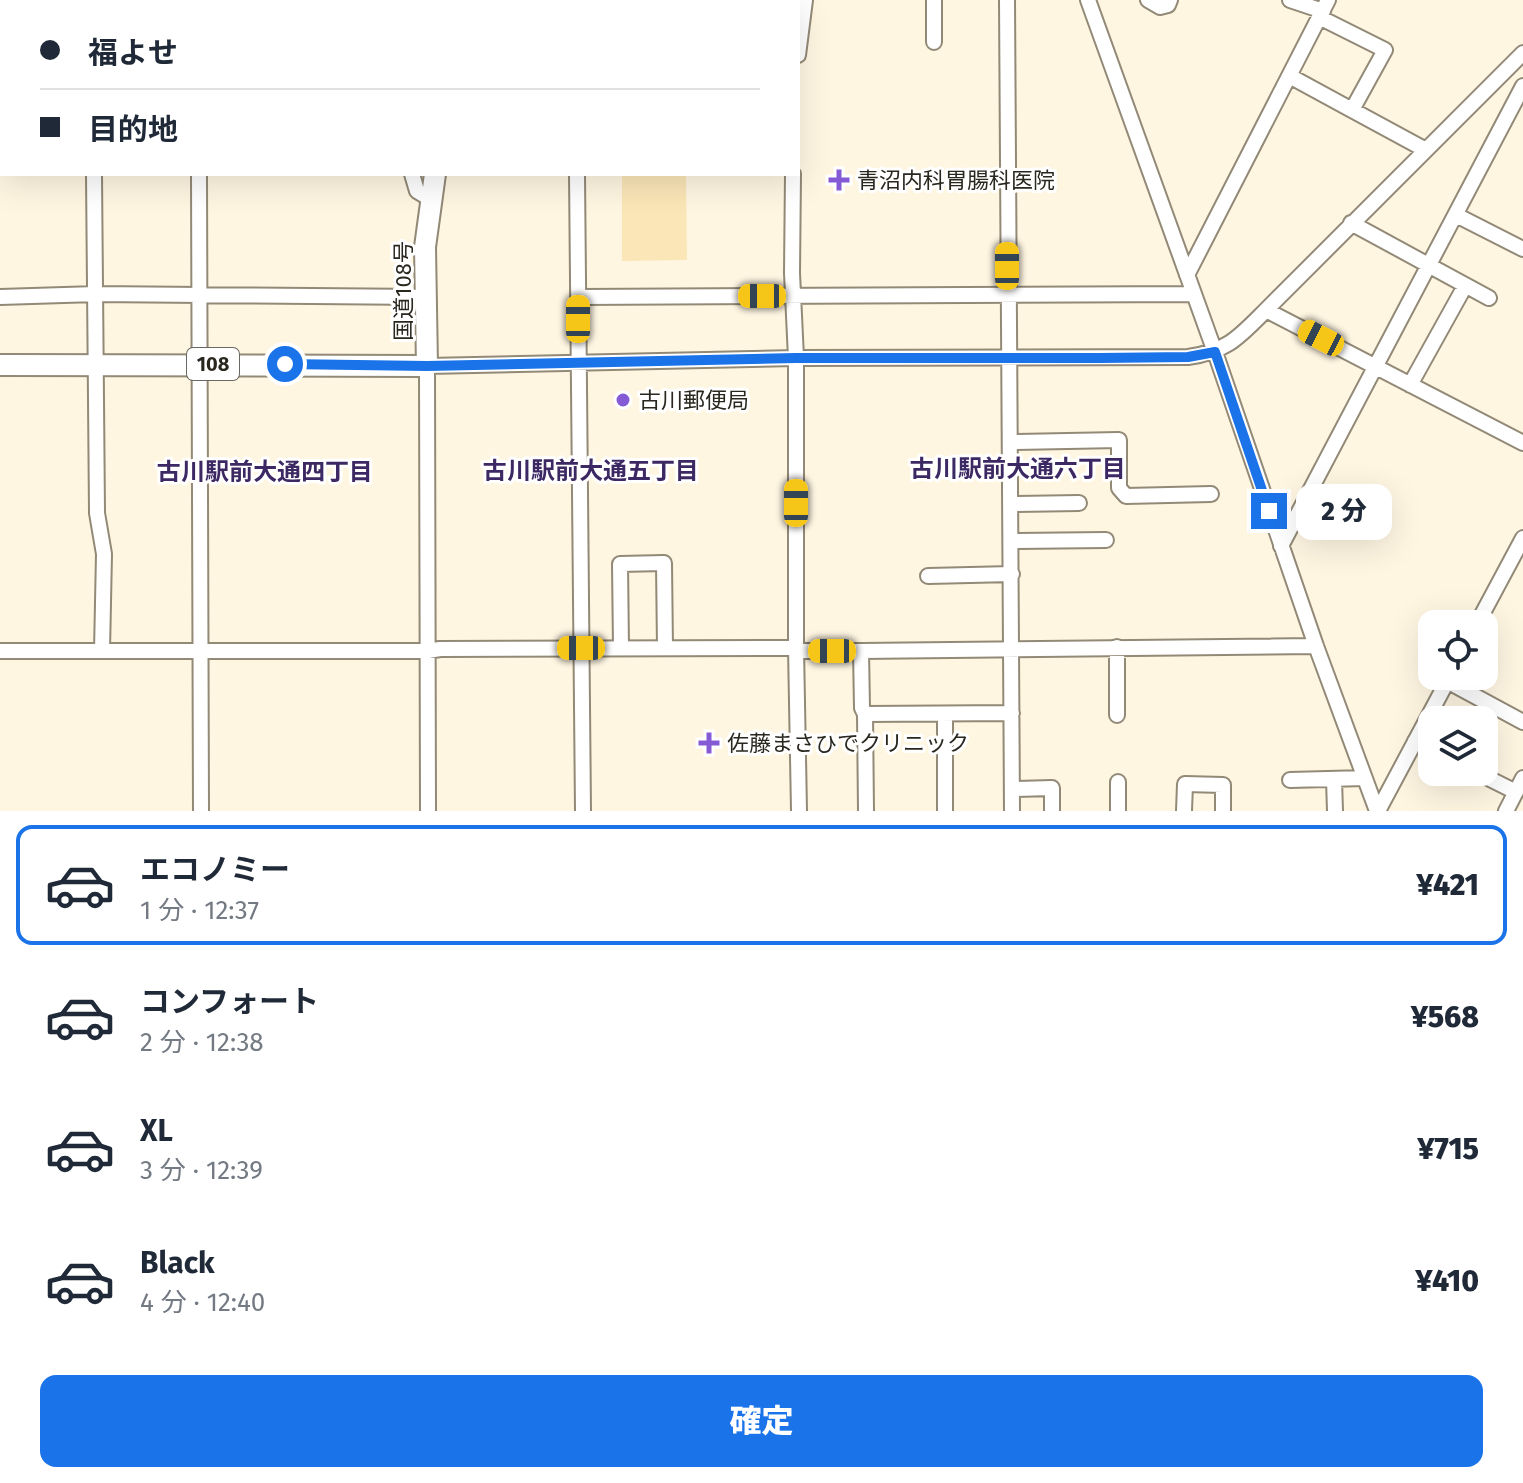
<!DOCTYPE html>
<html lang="ja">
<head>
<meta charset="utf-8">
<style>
  body { margin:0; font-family:"Fira Sans","Noto Sans JP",sans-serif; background:#f2f2f3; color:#1f2937; height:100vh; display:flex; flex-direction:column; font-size:30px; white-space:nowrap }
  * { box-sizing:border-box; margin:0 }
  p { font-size:26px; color:#747a83 }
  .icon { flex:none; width:44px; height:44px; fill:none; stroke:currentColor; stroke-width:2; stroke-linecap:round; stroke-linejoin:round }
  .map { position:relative; height:811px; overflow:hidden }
  .side { display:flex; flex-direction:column; background:#fff; flex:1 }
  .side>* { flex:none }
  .guide { position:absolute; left:0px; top:0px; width:800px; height:176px; box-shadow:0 8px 32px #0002; display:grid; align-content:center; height:176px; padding:0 40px; background:#fff }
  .controls { position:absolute; left:1418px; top:610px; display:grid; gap:16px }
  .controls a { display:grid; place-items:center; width:80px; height:80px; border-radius:16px; background:#fff; box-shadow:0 8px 32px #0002; font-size:40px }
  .end { position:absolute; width:36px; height:36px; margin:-18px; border:10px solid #1a73e8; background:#fff; box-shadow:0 0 0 4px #fff }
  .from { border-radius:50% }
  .bubble { position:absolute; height:56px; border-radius:16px; background:#fff; box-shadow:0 8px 32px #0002; font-size:26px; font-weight:800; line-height:56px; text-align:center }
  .car { position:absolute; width:24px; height:48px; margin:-24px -12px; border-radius:10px; box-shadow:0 0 6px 2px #0007; background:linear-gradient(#f5c518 24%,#345 0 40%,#f5c518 0 76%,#345 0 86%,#f5c518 0) }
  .guide b { display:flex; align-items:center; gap:28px; height:76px; font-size:30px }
  .guide b+b { border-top:2px solid #e0e1e3 }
  .guide i { width:20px; height:20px; background:#1f2937 }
  ul { padding:14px 0 0; list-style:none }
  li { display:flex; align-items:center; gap:24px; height:120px; margin:0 16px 12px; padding:0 24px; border:4px solid transparent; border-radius:16px }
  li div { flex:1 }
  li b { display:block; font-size:30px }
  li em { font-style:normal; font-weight:800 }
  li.on { border-color:#1a73e8 }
  li>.icon { width:72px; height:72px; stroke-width:1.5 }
  .cta { display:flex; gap:16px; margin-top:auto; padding:16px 40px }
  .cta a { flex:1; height:92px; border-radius:16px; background:#1a73e8; color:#fff; font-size:32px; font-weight:800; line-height:92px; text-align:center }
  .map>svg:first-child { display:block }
</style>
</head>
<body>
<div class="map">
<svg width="1523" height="811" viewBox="0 0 1523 811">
  <rect width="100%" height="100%" fill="#fff6e2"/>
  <path fill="#fbe6b7" d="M 622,174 L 686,174 L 687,260 L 622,261 Z"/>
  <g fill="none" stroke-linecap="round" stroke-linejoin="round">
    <g stroke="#928977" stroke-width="18">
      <path id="minor" d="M 93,0 L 93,2
        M 199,0 L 199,2
        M 411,0 L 411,2
        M 641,0 L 641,2
        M 934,0 L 934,42
        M 1007,0 L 1012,811
        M 1088,0 L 1215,352 L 1316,646 L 1377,811
        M 1148,0 L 1160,7 L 1168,5 L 1170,0
        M 1290,0 L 1323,11
        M 1319,17 L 1385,50 L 1352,110 L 1424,149
        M 798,55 L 805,0
        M 1295,79 L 1352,110
        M 94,174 L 97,513 L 104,554 L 102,651
        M 199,174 L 201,811
        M 412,174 L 417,191 L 432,200
        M 577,174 L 583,811
        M 793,174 L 792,273 L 796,358 L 796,648 L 799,811
        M 1456,215 L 1523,249
        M 1351,223 L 1489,298
        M 1187,275 L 1328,0
        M 0,297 L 96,294 L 425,297
        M 578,297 L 1194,294
        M 1266,310 L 1523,443
        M 1410,385 L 1465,286
        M 1012,442 L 1119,440 L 1119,488 L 1126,496 L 1211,494
        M 1012,504 L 1079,503
        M 1012,541 L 1106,540
        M 1281,546 L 1523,86
        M 928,576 L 1012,574
        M 1477,624 L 1523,538
        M 621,648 L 620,564 L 664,563 L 665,648
        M 0,651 L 428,651 L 440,649 L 796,648 L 803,651 L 861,651 L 1316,646
        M 861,651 L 862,708 L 865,714
        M 1447,681 L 1523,722
        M 945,714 L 945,811
        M 1117,715 L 1117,647
        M 1415,741 L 1432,749
        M 1476,772 L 1516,792
        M 1334,779 L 1335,811
        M 1290,780 L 1365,778
        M 1012,789 L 1052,788 L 1052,811
        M 428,811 L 427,366 L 796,358 L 1188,357 C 1227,352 1240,336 1266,310 L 1523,53
        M 866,811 L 865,714 L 1012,713
        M 1118,811 L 1118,782
        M 1184,811 L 1185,784 L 1223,785 L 1223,811
        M 1378,811 L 1450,676
        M 1506,811 L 1523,778"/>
    </g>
    <g stroke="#928977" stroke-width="24">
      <path id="highway" d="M 477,2 L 478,0
        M 0,365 L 427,366 L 425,247 L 435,174"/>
    </g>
    <use href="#minor" stroke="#fff" stroke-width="14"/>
    <use href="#highway" stroke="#fff" stroke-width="20"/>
  </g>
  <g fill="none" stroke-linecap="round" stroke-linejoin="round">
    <path stroke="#1a73e8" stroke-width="10" d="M 285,364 L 427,366 L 796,358 L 1100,358 L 1188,357 L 1215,352 L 1269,511"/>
  </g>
  <g fill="#855bd5" stroke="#fff" stroke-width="3">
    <path d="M835 168h8v8h8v8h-8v8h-8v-8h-8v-8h8z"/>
    <circle cx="623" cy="400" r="8"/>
    <path d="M705 731h8v8h8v8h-8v8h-8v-8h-8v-8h8z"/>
  </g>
  <g text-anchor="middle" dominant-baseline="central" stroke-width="6" stroke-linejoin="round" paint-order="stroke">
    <rect fill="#fff" stroke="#6a6862" stroke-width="2" x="187" y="348" width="52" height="32" rx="6"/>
    <g font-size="20" font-weight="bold" fill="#2a271f">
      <text x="213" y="364">108</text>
    </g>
    <g font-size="22" fill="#2a271f" stroke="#fff" text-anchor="start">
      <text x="857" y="180">青沼内科胃腸科医院</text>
      <text x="639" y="400">古川郵便局</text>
      <text x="727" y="743">佐藤まさひでクリニック</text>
    </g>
    <g font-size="22" fill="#2a271f" stroke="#fff">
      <text transform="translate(403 291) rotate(-90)">国道108号</text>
    </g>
    <g font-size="24" font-weight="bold" fill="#3c2863" stroke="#fff">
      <text x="1018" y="469">古川駅前大通六丁目</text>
      <text x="591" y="471">古川駅前大通五丁目</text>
      <text x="265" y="472">古川駅前大通四丁目</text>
    </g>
  </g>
</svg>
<div class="controls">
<a><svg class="icon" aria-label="locate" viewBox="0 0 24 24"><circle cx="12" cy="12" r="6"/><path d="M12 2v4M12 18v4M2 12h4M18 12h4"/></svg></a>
<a><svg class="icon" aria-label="layers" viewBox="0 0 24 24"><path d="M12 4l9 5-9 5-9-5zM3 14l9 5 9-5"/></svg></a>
</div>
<i class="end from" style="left:285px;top:364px"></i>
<i class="end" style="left:1269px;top:511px"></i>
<div class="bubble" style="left:1296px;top:484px;width:96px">2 分</div>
<i class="car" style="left:1007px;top:266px;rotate:0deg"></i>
<i class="car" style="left:762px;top:296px;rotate:270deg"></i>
<i class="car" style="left:578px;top:319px;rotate:0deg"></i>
<i class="car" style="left:1321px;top:338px;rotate:297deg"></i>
<i class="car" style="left:796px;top:503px;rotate:0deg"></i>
<i class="car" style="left:581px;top:648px;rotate:270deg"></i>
<i class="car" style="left:832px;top:651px;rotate:270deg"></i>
<div class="guide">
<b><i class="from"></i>福よせ</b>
<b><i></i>目的地</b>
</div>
</div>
<section class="side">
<ul>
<li class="on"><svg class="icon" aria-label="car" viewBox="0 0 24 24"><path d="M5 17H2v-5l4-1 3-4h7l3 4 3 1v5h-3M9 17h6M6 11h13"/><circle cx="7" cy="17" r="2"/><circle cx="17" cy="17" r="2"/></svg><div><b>エコノミー</b><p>1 分 · 12:37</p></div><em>¥421</em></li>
<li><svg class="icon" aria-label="car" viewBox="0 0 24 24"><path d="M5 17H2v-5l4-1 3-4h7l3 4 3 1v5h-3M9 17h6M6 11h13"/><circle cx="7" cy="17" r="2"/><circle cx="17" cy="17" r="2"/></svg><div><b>コンフォート</b><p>2 分 · 12:38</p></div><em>¥568</em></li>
<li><svg class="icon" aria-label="car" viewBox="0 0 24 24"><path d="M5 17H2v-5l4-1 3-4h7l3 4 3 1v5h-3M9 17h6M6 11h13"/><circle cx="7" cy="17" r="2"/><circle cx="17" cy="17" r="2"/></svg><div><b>XL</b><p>3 分 · 12:39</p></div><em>¥715</em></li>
<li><svg class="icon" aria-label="car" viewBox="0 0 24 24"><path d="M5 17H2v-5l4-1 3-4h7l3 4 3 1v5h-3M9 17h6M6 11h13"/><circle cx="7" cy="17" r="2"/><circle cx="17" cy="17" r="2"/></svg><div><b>Black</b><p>4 分 · 12:40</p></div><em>¥410</em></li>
</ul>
<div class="cta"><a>確定</a></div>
</section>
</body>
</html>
